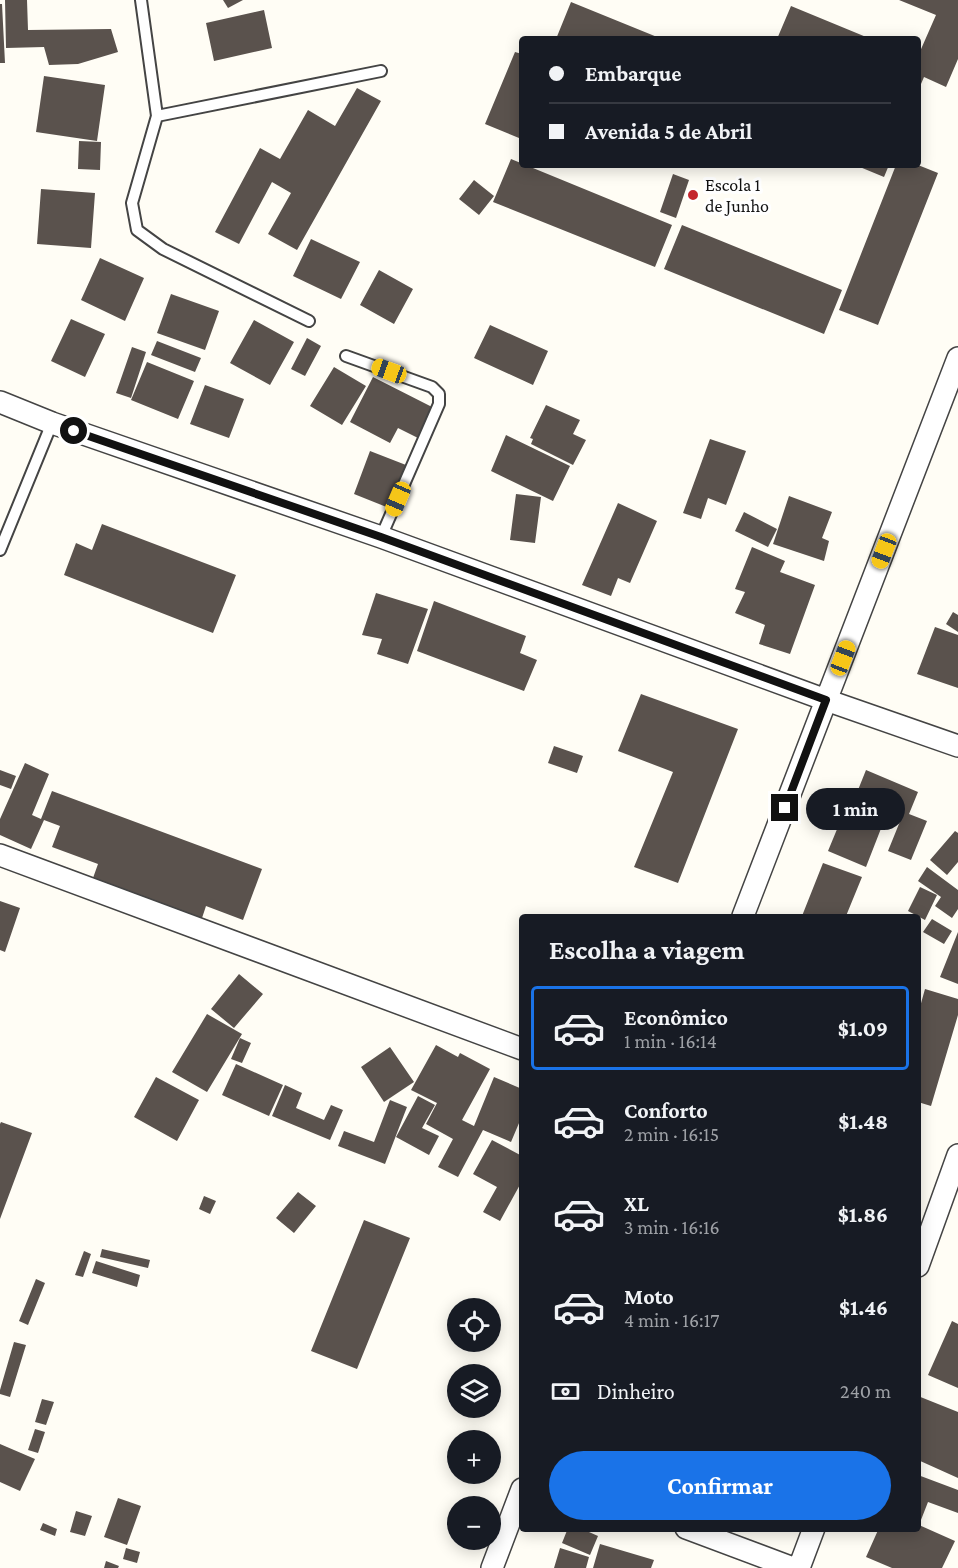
<!DOCTYPE html>
<html lang="pt">
<head>
<meta charset="utf-8">
<style>
  body { margin:0; font-family:"Crimson Pro",serif; background:#242831; color:#f1f3f6; height:100vh; display:flex; flex-direction:column; font-size:22px; white-space:nowrap }
  * { box-sizing:border-box; margin:0 }
  p { font-size:20px; color:#9ea1a6 }
  .icon { flex:none; width:33px; height:33px; fill:none; stroke:currentColor; stroke-width:2; stroke-linecap:round; stroke-linejoin:round }
  .map { position:relative; flex:1; overflow:hidden }
  .side { position:absolute; left:519px; top:914px; width:402px; height:618px; display:flex; flex-direction:column; background:#171b24; border-radius:6px; box-shadow:0 3px 15px #0003 }
  .side>* { flex:none }
  .hud { position:absolute; left:519px; top:36px; width:402px; height:132px; border-radius:6px; box-shadow:0 3px 15px #0003; display:grid; align-content:center; height:132px; padding:0 30px; background:#171b24 }
  .controls { position:absolute; left:447px; top:1298px; display:grid; gap:12px }
  .controls a { display:grid; place-items:center; width:54px; height:54px; border-radius:50%; background:#171b24; box-shadow:0 3px 15px #0003; font-size:30px }
  .end { position:absolute; width:27px; height:27px; margin:-14px; border:8px solid #111; background:#fff; box-shadow:0 0 0 3px #fff }
  .from { border-radius:50% }
  .bubble { position:absolute; height:42px; border-radius:21px; background:#171b24; box-shadow:0 3px 15px #0003; font-size:20px; font-weight:700; line-height:42px; text-align:center }
  .car { position:absolute; width:18px; height:36px; margin:-18px -9px; border-radius:8px; box-shadow:0 0 4px 2px #0007; background:linear-gradient(#f5c518 24%,#345 0 40%,#f5c518 0 76%,#345 0 86%,#f5c518 0) }
  .hud b { display:flex; align-items:center; gap:21px; height:57px; font-size:22px }
  .hud b+b { border-top:2px solid #363941 }
  .hud i { width:15px; height:15px; background:#f1f3f6 }
  ul { padding:0; list-style:none }
  li { display:flex; align-items:center; gap:18px; height:84px; margin:0 12px 9px; padding:0 18px; border:3px solid transparent; border-radius:6px }
  li div { flex:1 }
  li b { display:block; font-size:22px }
  li em { font-style:normal; font-weight:700 }
  li.active { border-color:#1a73e8 }
  li>.icon { width:54px; height:54px; stroke-width:1.5 }
  h2 { padding:0 30px; font-size:27px; line-height:72px }
  .pay { display:flex; align-items:center; gap:15px; height:66px; padding:0 30px; font-size:22px }
  .pay p { margin-inline-start:auto }
  .button { display:flex; gap:12px; margin-top:auto; padding:12px 30px }
  .button a { flex:1; height:69px; border-radius:36px; background:#1a73e8; color:#fff; font-size:24px; font-weight:700; line-height:69px; text-align:center }
  .map>svg:first-child { display:block }
</style>
</head>
<body>
<div class="map">
<svg width="958" height="1568" viewBox="0 0 958 1568">
  <rect width="100%" height="100%" fill="#fffdf5"/>
  <path fill="#5a524d" d="M 5,0 L 27,0 L 28,30 L 111,29 L 118,52 L 78,64 L 49,65 L 44,47 L 6,48 Z
    M 223,0 L 243,0 L 228,8 Z
    M 899,0 L 958,0 L 958,59 L 946,87 L 924,77 L 918,91 L 918,56 L 936,15 Z
    M 571,2 L 662,39 L 556,39 Z
    M 0,4 L 2,4 L 5,63 L 0,63 Z
    M 791,6 L 871,39 L 777,39 Z
    M 264,10 L 272,48 L 214,61 L 206,23 Z
    M 515,52 L 522,54 L 522,130 L 519,138 L 485,124 Z
    M 44,76 L 105,85 L 97,141 L 36,132 Z
    M 357,88 L 381,101 L 297,250 L 268,234 L 291,193 L 272,182 L 239,244 L 215,232 L 260,148 L 280,159 L 308,110 L 335,126 Z
    M 79,141 L 101,142 L 100,170 L 78,169 Z
    M 511,159 L 672,225 L 655,267 L 493,202 Z
    M 855,165 L 889,165 L 884,177 Z
    M 896,165 L 918,165 L 938,173 L 878,325 L 839,310 Z
    M 673,174 L 689,180 L 676,218 L 660,212 Z
    M 474,180 L 494,196 L 479,215 L 459,199 Z
    M 41,189 L 95,193 L 91,248 L 37,244 Z
    M 682,225 L 842,290 L 824,334 L 664,269 Z
    M 311,239 L 360,262 L 341,299 L 293,276 Z
    M 100,258 L 144,278 L 125,321 L 81,300 Z
    M 379,270 L 413,289 L 394,324 L 360,305 Z
    M 171,294 L 219,311 L 205,350 L 157,333 Z
    M 71,319 L 105,334 L 85,377 L 51,361 Z
    M 254,320 L 294,342 L 270,385 L 230,363 Z
    M 490,325 L 548,351 L 533,385 L 474,358 Z
    M 307,338 L 321,346 L 305,376 L 291,369 Z
    M 157,341 L 201,358 L 195,372 L 151,355 Z
    M 132,347 L 146,352 L 131,398 L 116,393 Z
    M 147,362 L 194,381 L 178,419 L 131,400 Z
    M 334,367 L 366,386 L 342,425 L 310,406 Z
    M 373,377 L 434,408 L 418,438 L 398,428 L 390,443 L 350,422 Z
    M 205,385 L 244,399 L 229,438 L 190,424 Z
    M 546,405 L 580,420 L 573,434 L 586,440 L 573,465 L 531,444 L 533,439 L 530,438 Z
    M 506,435 L 570,466 L 553,501 L 491,471 Z
    M 710,439 L 746,451 L 726,505 L 708,498 L 701,519 L 683,513 Z
    M 370,451 L 406,465 L 389,508 L 354,494 Z
    M 516,494 L 541,497 L 535,543 L 510,540 Z
    M 789,496 L 832,512 L 822,538 L 829,541 L 824,561 L 773,544 Z
    M 618,503 L 657,521 L 630,583 L 618,578 L 611,596 L 582,585 Z
    M 744,512 L 777,529 L 768,547 L 735,531 Z
    M 102,524 L 236,575 L 213,633 L 64,575 L 76,543 L 92,550 Z
    M 752,547 L 785,561 L 780,572 L 815,585 L 790,654 L 759,644 L 765,625 L 735,613 L 745,592 L 735,589 Z
    M 376,593 L 428,609 L 408,664 L 377,654 L 382,639 L 362,635 Z
    M 434,601 L 526,636 L 520,653 L 537,660 L 524,691 L 417,651 Z
    M 953,612 L 958,615 L 958,632 L 946,624 Z
    M 935,627 L 958,635 L 958,688 L 917,674 Z
    M 641,694 L 738,729 L 678,883 L 634,867 L 673,772 L 618,751 Z
    M 554,746 L 583,756 L 577,773 L 548,763 Z
    M 25,763 L 49,774 L 32,815 L 41,819 L 52,791 L 262,869 L 243,920 L 206,906 L 202,918 L 93,878 L 98,864 L 52,847 L 60,826 L 44,820 L 31,849 L 0,835 L 0,819 Z
    M 0,770 L 16,776 L 11,789 L 0,785 Z
    M 866,770 L 918,792 L 909,814 L 927,821 L 911,860 L 888,851 L 903,814 L 889,808 L 866,867 L 828,851 L 852,793 L 856,795 Z
    M 955,831 L 958,833 L 958,862 L 947,875 L 930,860 Z
    M 823,863 L 862,877 L 846,916 L 802,916 Z
    M 927,867 L 958,890 L 958,909 L 952,918 L 935,906 L 941,897 L 918,881 Z
    M 920,887 L 937,895 L 925,920 L 908,911 Z
    M 0,901 L 20,908 L 5,952 L 0,950 Z
    M 932,919 L 952,931 L 944,944 L 923,932 Z
    M 958,932 L 958,984 L 940,977 Z
    M 239,974 L 263,994 L 234,1028 L 211,1009 Z
    M 925,989 L 958,999 L 958,1015 L 931,1106 L 918,1102 L 918,1014 Z
    M 207,1014 L 242,1034 L 207,1092 L 172,1072 Z
    M 240,1038 L 251,1043 L 242,1063 L 231,1059 Z
    M 436,1045 L 458,1057 L 460,1053 L 490,1069 L 462,1120 L 474,1126 L 494,1077 L 522,1089 L 522,1116 L 511,1142 L 483,1130 L 458,1177 L 438,1167 L 453,1139 L 426,1124 L 437,1103 L 411,1090 Z
    M 390,1047 L 414,1082 L 384,1102 L 361,1067 Z
    M 236,1064 L 283,1085 L 269,1116 L 222,1095 Z
    M 156,1077 L 199,1100 L 177,1141 L 134,1117 Z
    M 285,1085 L 302,1093 L 296,1108 L 324,1120 L 331,1105 L 343,1110 L 330,1140 L 272,1116 Z
    M 418,1096 L 435,1105 L 422,1128 L 439,1136 L 429,1155 L 396,1137 Z
    M 390,1100 L 407,1107 L 385,1164 L 338,1146 L 344,1131 L 374,1142 Z
    M 1,1122 L 32,1133 L 0,1219 L 0,1124 Z
    M 492,1140 L 522,1156 L 522,1181 L 500,1221 L 483,1212 L 497,1187 L 473,1174 Z
    M 298,1192 L 316,1206 L 294,1233 L 276,1218 Z
    M 204,1196 L 216,1201 L 210,1214 L 199,1209 Z
    M 364,1220 L 410,1238 L 357,1369 L 311,1351 Z
    M 102,1249 L 150,1260 L 148,1268 L 100,1257 Z
    M 84,1251 L 91,1254 L 83,1277 L 75,1275 Z
    M 96,1261 L 140,1275 L 137,1287 L 92,1273 Z
    M 36,1279 L 45,1283 L 28,1325 L 19,1321 Z
    M 952,1321 L 958,1324 L 958,1388 L 928,1375 Z
    M 14,1342 L 26,1345 L 10,1397 L 0,1394 L 0,1390 Z
    M 918,1396 L 958,1412 L 958,1478 L 918,1460 Z
    M 42,1399 L 54,1402 L 46,1425 L 35,1422 Z
    M 35,1429 L 45,1432 L 38,1453 L 28,1450 Z
    M 0,1444 L 35,1459 L 20,1491 L 0,1482 Z
    M 918,1475 L 958,1490 L 958,1513 L 928,1502 L 919,1525 L 955,1541 L 942,1568 L 892,1568 L 866,1557 L 879,1528 L 918,1528 Z
    M 118,1498 L 141,1506 L 127,1545 L 104,1537 Z
    M 76,1511 L 92,1516 L 85,1536 L 70,1532 Z
    M 43,1523 L 57,1529 L 55,1536 L 40,1530 Z
    M 568,1528 L 580,1528 L 598,1536 L 590,1555 L 562,1543 Z
    M 600,1544 L 654,1560 L 651,1568 L 593,1568 Z
    M 126,1548 L 140,1552 L 137,1563 L 123,1559 Z
    M 560,1548 L 589,1557 L 586,1568 L 554,1568 Z
    M 106,1561 L 119,1566 L 118,1568 L 104,1568 Z"/>
  <g fill="none" stroke-linecap="round" stroke-linejoin="round">
    <g stroke="#444" stroke-width="14">
      <path id="service" d="M 141,0 L 157,116 L 132,203 L 137,230 L 163,249 L 309,321
        M 157,116 L 381,71
        M 346,356 L 432,387 L 439,394 L 439,404 L 381,537
        M 0,550 L 52,423"/>
    </g>
    <g stroke="#444" stroke-width="24">
      <path id="minor" d="M 0,402 L 52,423 L 381,537 L 826,700 L 958,746
        M 0,855 L 522,1049
        M 743,916 L 958,358
        M 918,1266 L 958,1155
        M 686,1528 L 793,1568
        M 492,1568 L 522,1489
        M 799,1568 L 814,1528"/>
    </g>
    <use href="#service" stroke="#fff" stroke-width="10"/>
    <use href="#minor" stroke="#fff" stroke-width="21"/>
  </g>
  <g fill="none" stroke-linecap="round" stroke-linejoin="round">
    <path stroke="#111" stroke-width="8" d="M 74,431 L 381,537 L 826,700 L 785,808"/>
  </g>
  <circle fill="#c4262e" stroke="#fff" stroke-width="2" cx="693" cy="195" r="6"/>
  <g text-anchor="middle" dominant-baseline="central" stroke-width="6" stroke-linejoin="round" paint-order="stroke">
    <g font-size="18" fill="#111" stroke="#fff" text-anchor="start">
      <text x="705" y="185">Escola 1<tspan x="705" dy="21">de Junho</tspan></text>
    </g>
  </g>
</svg>
<div class="controls">
<a><svg class="icon" aria-label="locate" viewBox="0 0 24 24"><circle cx="12" cy="12" r="6"/><path d="M12 2v4M12 18v4M2 12h4M18 12h4"/></svg></a>
<a><svg class="icon" aria-label="layers" viewBox="0 0 24 24"><path d="M12 4l9 5-9 5-9-5zM3 14l9 5 9-5"/></svg></a>
<a>+</a>
<a>−</a>
</div>
<i class="end from" style="left:74px;top:431px"></i>
<i class="end" style="left:785px;top:808px"></i>
<div class="bubble" style="left:806px;top:788px;width:99px">1 min</div>
<i class="car" style="left:389px;top:371px;rotate:290deg"></i>
<i class="car" style="left:398px;top:499px;rotate:203deg"></i>
<i class="car" style="left:884px;top:551px;rotate:201deg"></i>
<i class="car" style="left:843px;top:658px;rotate:21deg"></i>
<div class="hud">
<b><i class="from"></i>Embarque</b>
<b><i></i>Avenida 5 de Abril</b>
</div>
<section class="side">
<h2>Escolha a viagem</h2>
<ul>
<li class="active"><svg class="icon" aria-label="car" viewBox="0 0 24 24"><path d="M5 17H2v-5l4-1 3-4h7l3 4 3 1v5h-3M9 17h6M6 11h13"/><circle cx="7" cy="17" r="2"/><circle cx="17" cy="17" r="2"/></svg><div><b>Econômico</b><p>1 min · 16:14</p></div><em>$1.09</em></li>
<li><svg class="icon" aria-label="car" viewBox="0 0 24 24"><path d="M5 17H2v-5l4-1 3-4h7l3 4 3 1v5h-3M9 17h6M6 11h13"/><circle cx="7" cy="17" r="2"/><circle cx="17" cy="17" r="2"/></svg><div><b>Conforto</b><p>2 min · 16:15</p></div><em>$1.48</em></li>
<li><svg class="icon" aria-label="car" viewBox="0 0 24 24"><path d="M5 17H2v-5l4-1 3-4h7l3 4 3 1v5h-3M9 17h6M6 11h13"/><circle cx="7" cy="17" r="2"/><circle cx="17" cy="17" r="2"/></svg><div><b>XL</b><p>3 min · 16:16</p></div><em>$1.86</em></li>
<li><svg class="icon" aria-label="car" viewBox="0 0 24 24"><path d="M5 17H2v-5l4-1 3-4h7l3 4 3 1v5h-3M9 17h6M6 11h13"/><circle cx="7" cy="17" r="2"/><circle cx="17" cy="17" r="2"/></svg><div><b>Moto</b><p>4 min · 16:17</p></div><em>$1.46</em></li>
</ul>
<div class="pay"><svg class="icon" aria-label="cash" viewBox="0 0 24 24"><path d="M3 7h18v10H3z"/><circle cx="12" cy="12" r="2"/></svg>Dinheiro<p>240 m</p></div>
<div class="button"><a>Confirmar</a></div>
</section>
</div>
</body>
</html>
